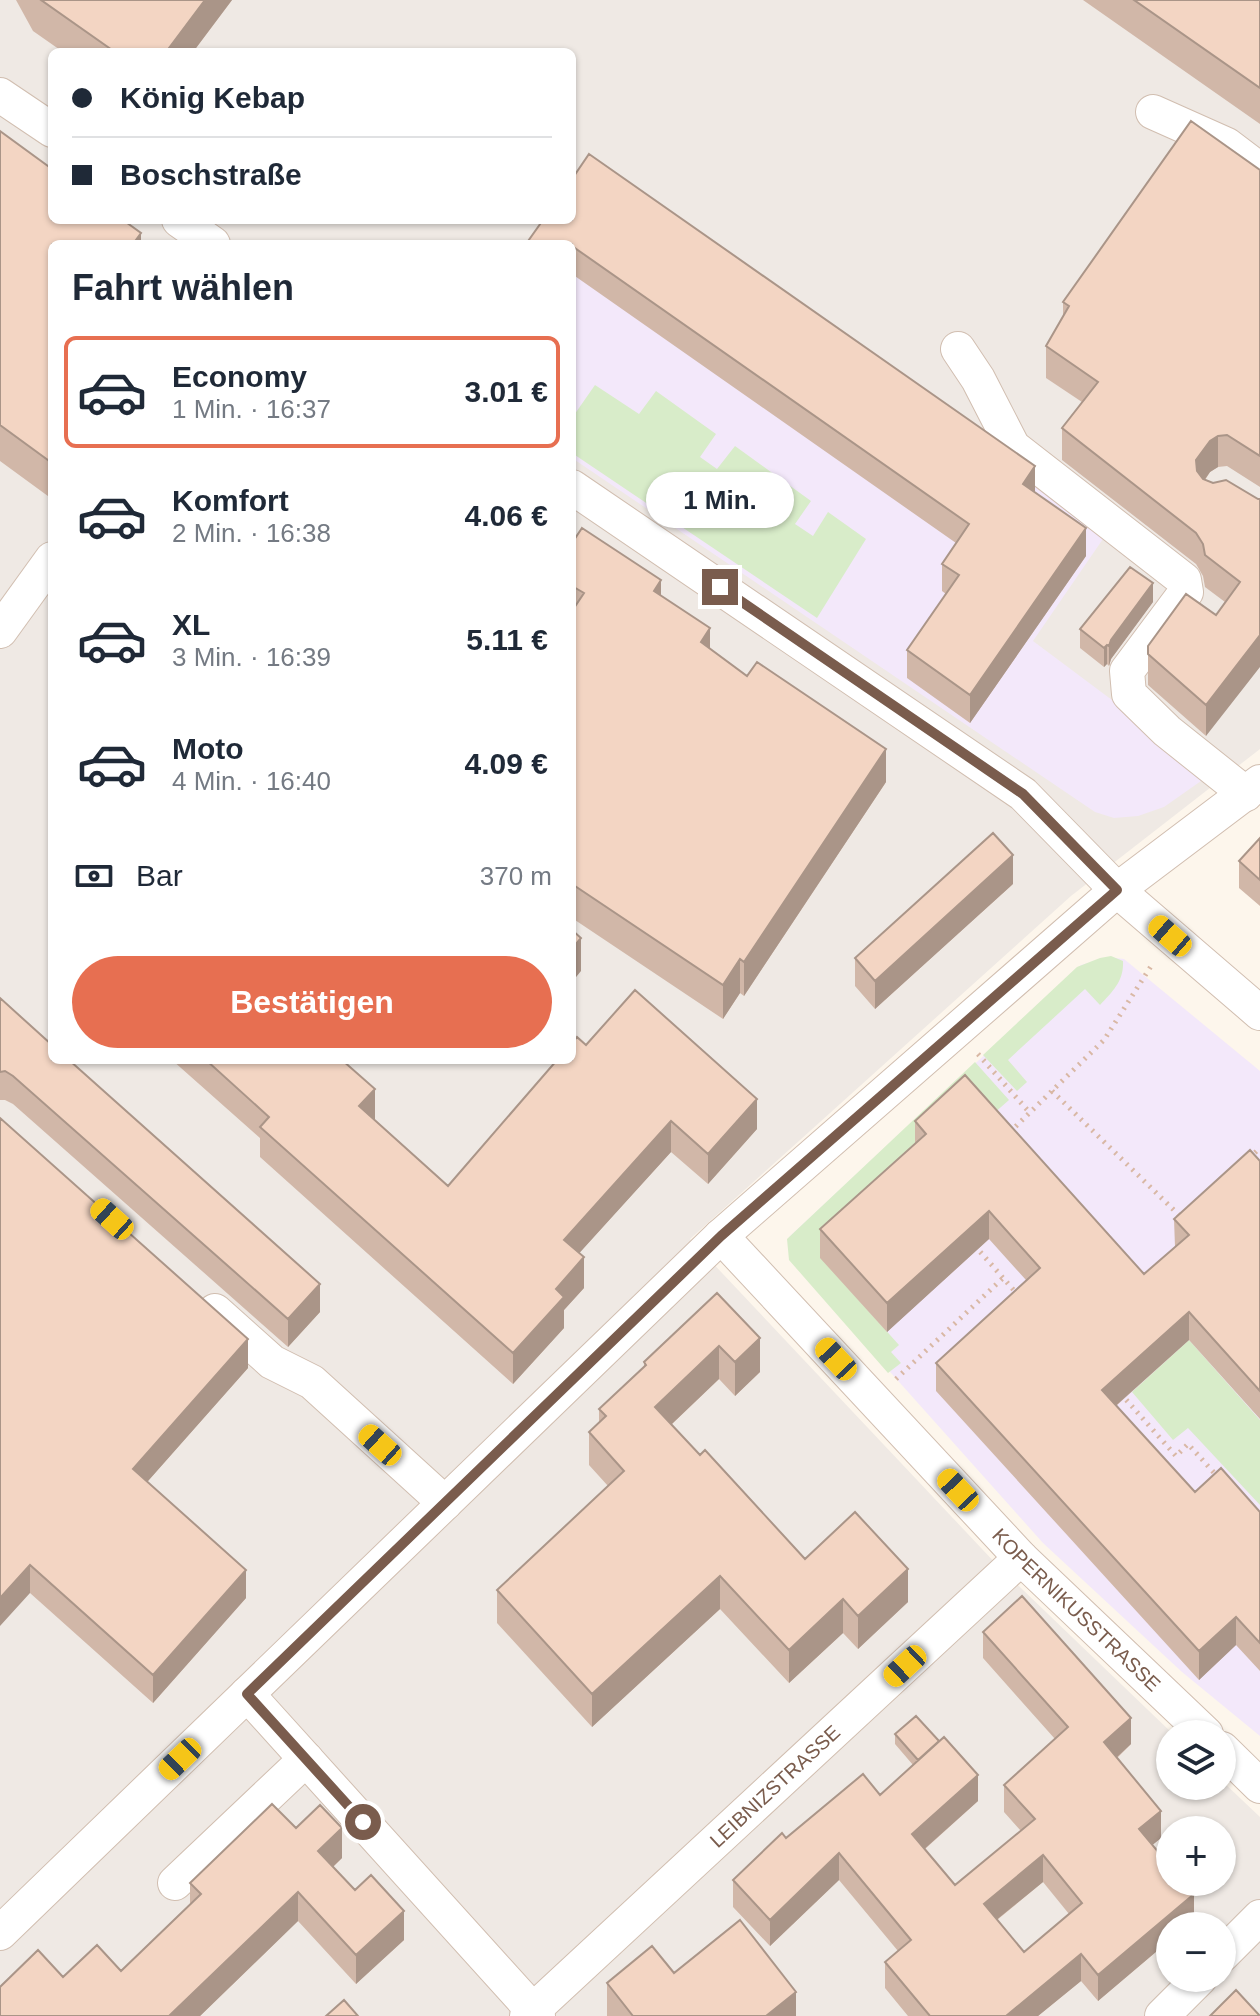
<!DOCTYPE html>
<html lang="de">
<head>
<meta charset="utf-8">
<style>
  body { margin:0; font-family:Arial,sans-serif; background:#f6f6f7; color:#1f2937; height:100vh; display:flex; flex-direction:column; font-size:30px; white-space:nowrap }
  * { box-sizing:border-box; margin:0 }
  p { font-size:26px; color:#747a83 }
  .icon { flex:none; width:44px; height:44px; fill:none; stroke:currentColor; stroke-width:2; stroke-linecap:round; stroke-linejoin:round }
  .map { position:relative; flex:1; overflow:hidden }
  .details { position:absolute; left:48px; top:240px; width:528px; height:824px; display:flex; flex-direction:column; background:#fff; border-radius:12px; box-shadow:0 2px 6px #0004 }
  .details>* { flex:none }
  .guide { position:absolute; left:48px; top:48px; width:528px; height:176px; border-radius:12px; box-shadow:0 2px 6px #0004; display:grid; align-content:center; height:176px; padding:0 24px; background:#fff }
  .tools { position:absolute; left:1156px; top:1720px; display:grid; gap:16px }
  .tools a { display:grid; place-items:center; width:80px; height:80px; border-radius:50%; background:#fff; box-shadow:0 2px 6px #0004; font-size:40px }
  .end { position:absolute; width:36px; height:36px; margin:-18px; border:10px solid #7a5c4d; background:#fff; box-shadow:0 0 0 4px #fff }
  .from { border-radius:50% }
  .bubble { position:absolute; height:56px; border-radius:28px; background:#fff; box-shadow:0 2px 6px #0004; font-size:26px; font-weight:700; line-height:56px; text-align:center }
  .car { position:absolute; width:24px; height:48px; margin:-24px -12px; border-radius:10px; box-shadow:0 0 6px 2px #0007; background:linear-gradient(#f5c518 24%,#345 0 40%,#f5c518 0 76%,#345 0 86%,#f5c518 0) }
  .guide b { display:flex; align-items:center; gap:28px; height:76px; font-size:30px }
  .guide b+b { border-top:2px solid #e0e1e3 }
  .guide i { width:20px; height:20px; background:#1f2937 }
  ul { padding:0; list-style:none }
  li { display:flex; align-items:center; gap:24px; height:112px; margin:0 16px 12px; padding:0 8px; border:4px solid transparent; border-radius:12px }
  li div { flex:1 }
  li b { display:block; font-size:30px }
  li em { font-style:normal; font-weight:700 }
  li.current { border-color:#e76f51 }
  li>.icon { width:72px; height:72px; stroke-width:1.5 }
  h2 { padding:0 24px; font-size:36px; line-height:96px }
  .pay { display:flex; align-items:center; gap:20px; height:88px; padding:0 24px; font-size:30px }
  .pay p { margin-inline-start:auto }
  .action { display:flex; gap:16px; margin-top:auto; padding:16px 24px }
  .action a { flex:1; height:92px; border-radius:48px; background:#e76f51; color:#fff; font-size:32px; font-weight:700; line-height:92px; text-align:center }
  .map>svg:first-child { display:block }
</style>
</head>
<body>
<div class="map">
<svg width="1260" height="2016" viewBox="0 0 1260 2016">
  <rect width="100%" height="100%" fill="#fdf6ec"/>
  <path fill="#efe9e4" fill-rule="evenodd" d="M 0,0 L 1260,0 L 1260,749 L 1071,896 L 690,1239 L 999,1567 L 1173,1734 L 1170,1734 L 1170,1786 L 1222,1786 L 1222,1781 L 1260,1817 L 1260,2016 L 0,2016 ZM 52,52 L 572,52 L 572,220 L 52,220 ZM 52,244 L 572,244 L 572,1060 L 52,1060 ZM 1170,1830 L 1222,1830 L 1222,1882 L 1170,1882 ZM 1170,1926 L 1222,1926 L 1222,1978 L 1170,1978 Z"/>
  <path fill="#f3e8fa" d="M 595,168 L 1105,536 L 1033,641 L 1211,774 L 1164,807 L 1138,816 L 1114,818 L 1095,812 L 572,458 L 572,244 L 542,244 L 572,220 Z
    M 1108,957 L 1124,959 L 1260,1071 L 1260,1736 L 1182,1672 L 1043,1543 L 791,1261 L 789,1237 L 1081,965 Z"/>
  <path fill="#d8ecc9" d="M 595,385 L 639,414 L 656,391 L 716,434 L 700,457 L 717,469 L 735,446 L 811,501 L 795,524 L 813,536 L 828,512 L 866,539 L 817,618 L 572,453 L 572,418 Z
    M 1111,956 L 1123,961 C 1124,981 1113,991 1100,1005 L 1085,989 L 1008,1060 L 1027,1082 L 1017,1091 L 983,1055 L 1077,967 L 1100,958 Z
    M 975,1062 L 1009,1100 L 984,1122 L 900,1185 L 820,1257 L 899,1345 L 891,1352 L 901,1363 L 888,1373 L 789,1260 L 787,1239 Z
    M 1189,1340 L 1260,1420 L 1260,1505 L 1188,1428 L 1173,1440 L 1132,1392 Z"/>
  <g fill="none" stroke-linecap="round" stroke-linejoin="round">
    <g stroke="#d1beb0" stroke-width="36">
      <g id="minor">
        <path d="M 0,95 L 52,130"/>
        <path d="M 1153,112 L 1227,145 L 1260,170"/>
        <path d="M 179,220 L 213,244"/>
        <path d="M 958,349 L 978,379 L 1013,447 L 1184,580 L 1186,592 L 1127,671 L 1129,694 L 1167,731 L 1246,794"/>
        <path d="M 572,487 L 1023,794 L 1117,890 L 1260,1013"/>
        <path d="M 0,631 L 52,559"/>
        <path id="s1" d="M 721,1236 L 1021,1558 L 1206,1734"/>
        <path d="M 215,1311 L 272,1362 L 312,1382 L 445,1503"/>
        <path d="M 247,1694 L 538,2016"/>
        <path d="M 1222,1749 L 1260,1786"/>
        <path d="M 175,1883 L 306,1759"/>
        <path d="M 0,1933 L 721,1236 L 1117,890 L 1260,782"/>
        <path d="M 1222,1955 L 1260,1917"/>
        <path id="s2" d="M 527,2016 L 1021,1558"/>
        <path d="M 1162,2016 L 1200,1978"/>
      </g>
    </g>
    <path stroke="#d9b8a5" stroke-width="5" stroke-dasharray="2 6" stroke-linecap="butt" d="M 978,1054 L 1030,1113
      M 1052,1091 L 1183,1219
      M 1010,1132 L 1104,1040 L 1153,963
      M 1249,1158 L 1260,1148
      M 975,1246 L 1019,1296
      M 896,1379 L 1003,1278
      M 1121,1394 L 1176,1456 L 1188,1444 L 1217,1476"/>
    <use href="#minor" stroke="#fff" stroke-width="34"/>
  </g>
  <path fill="#d1b7a8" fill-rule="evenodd" d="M 16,0 L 232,0 L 193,52 L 63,52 L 33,31 Z
    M 1083,0 L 1260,0 L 1260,124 Z
    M 0,131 L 141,244 L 52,499 L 0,461 Z
    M 1260,170 L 1260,487 L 1227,466 L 1218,467 L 1210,472 L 1205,480 L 1258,499 L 1206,736 L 1148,685 L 1148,646 L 1216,615 L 1225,602 L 1205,587 L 1203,576 L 1196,564 L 1062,460 L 1062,428 L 1082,402 L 1046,378 L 1046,346 L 1063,317 L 1063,302 Z
    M 543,220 L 1035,492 L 1086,556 L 970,723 L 907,678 L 907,650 L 946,594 L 942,591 L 942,564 L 956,543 L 572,274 L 572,244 Z
    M 572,543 L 661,595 L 710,649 L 886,782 L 744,996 L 740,993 L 723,1019 L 572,918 Z
    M 1153,602 L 1111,659 L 1109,666 L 1107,664 L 1104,667 L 1080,648 L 1080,629 Z
    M 1260,838 L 1260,906 L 1239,888 L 1239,861 Z
    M 1013,884 L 875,1009 L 855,986 L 855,958 Z
    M 0,998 L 320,1312 L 288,1347 L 13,1104 L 5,1100 L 0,1100 Z
    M 586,1045 L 757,1129 L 708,1184 L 671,1152 L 579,1253 L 584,1288 L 564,1310 L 564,1328 L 513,1384 L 260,1157 L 260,1138 L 172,1060 L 342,1060 L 375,1120 L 448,1186 Z
    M 0,1118 L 248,1368 L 147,1482 L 246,1598 L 153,1703 L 30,1593 Z
    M 915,1121 L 1144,1274 L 1175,1247 L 1174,1219 L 1260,1161 L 1260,1419 L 1189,1340 L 1116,1406 L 1195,1492 L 1260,1512 L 1260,1671 L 1236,1645 L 1199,1680 L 936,1391 L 936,1363 L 1026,1280 L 989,1239 L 887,1332 L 820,1258 L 820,1229 L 915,1145 Z
    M 717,1293 L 760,1372 L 735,1396 L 719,1379 L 671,1425 L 700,1455 L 805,1559 L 908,1602 L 858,1649 L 843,1633 L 789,1683 L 720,1609 L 592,1727 L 497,1623 L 497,1590 L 608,1486 L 589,1465 L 589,1432 L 599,1423 L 599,1409 L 644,1368 L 644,1362 Z
    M 983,1632 L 1131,1744 L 1117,1758 L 1161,1838 L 1152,1845 L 1194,1920 L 1187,1926 L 1170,1926 L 1170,1940 L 1098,2001 L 1081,1981 L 1038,2016 L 908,2016 L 885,1988 L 885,1962 L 898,1951 L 839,1880 L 770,1946 L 733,1907 L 733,1880 L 786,1838 L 880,1795 L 913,1765 L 895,1744 L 895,1734 L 978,1801 L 925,1849 L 955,1885 L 1021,1831 L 1004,1812 L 1004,1785 L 1055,1739 L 983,1658 ZM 1043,1882 L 1069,1914 L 1024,1952 L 997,1920 Z
    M 296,1828 L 342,1858 L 333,1867 L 404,1940 L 356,1984 L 298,1921 L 200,2016 L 0,2016 L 63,1977 L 121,1971 L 190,1904 L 190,1883 Z
    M 674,1973 L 796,2016 L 607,2016 L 607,1983 Z"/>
  <path fill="#aa9588" d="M 205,0 L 232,0 L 193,52 L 166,52 Z
    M 141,233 L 141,244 L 133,244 Z
    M 1218,436 L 1218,467 L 1210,472 L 1196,492 L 1196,460 L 1210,441 Z
    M 1035,466 L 1035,494 L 1023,484 Z
    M 1086,528 L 1086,556 L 970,723 L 970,695 Z
    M 661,580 L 661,614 L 654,591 Z
    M 1153,583 L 1153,602 L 1111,659 L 1109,666 L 1109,646 L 1111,640 Z
    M 710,628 L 710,662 L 701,642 Z
    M 1260,635 L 1260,667 L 1206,736 L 1206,705 Z
    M 1107,645 L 1107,664 L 1104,667 L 1104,648 Z
    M 886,749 L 886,782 L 744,996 L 744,962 Z
    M 1013,855 L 1013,884 L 875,1009 L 875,981 Z
    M 581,938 L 581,971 L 572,982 L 572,949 Z
    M 740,959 L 740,993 L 723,1019 L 723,985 Z
    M 375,1089 L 375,1120 L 359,1106 Z
    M 757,1099 L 757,1129 L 708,1184 L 708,1154 Z
    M 671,1121 L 671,1152 L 564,1270 L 564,1240 Z
    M 989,1211 L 989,1239 L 887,1332 L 887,1303 Z
    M 584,1257 L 584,1288 L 564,1310 L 564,1328 L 513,1384 L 513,1353 L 556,1289 Z
    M 320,1284 L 320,1312 L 288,1347 L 288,1319 Z
    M 1189,1312 L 1189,1340 L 1102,1418 L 1102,1390 Z
    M 760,1338 L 760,1372 L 735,1396 L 735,1362 Z
    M 248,1339 L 248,1368 L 133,1498 L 133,1469 Z
    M 719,1346 L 719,1379 L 655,1440 L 655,1407 Z
    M 30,1565 L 30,1593 L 0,1626 L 0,1598 Z
    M 908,1569 L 908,1602 L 858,1649 L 858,1616 Z
    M 246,1570 L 246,1598 L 153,1703 L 153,1675 Z
    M 720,1576 L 720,1609 L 592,1727 L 592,1694 Z
    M 843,1599 L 843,1633 L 789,1683 L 789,1650 Z
    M 1236,1617 L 1236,1645 L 1199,1680 L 1199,1651 Z
    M 1131,1718 L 1131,1744 L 1104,1769 L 1104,1742 Z
    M 978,1775 L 978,1801 L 912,1860 L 912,1834 Z
    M 1161,1811 L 1161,1838 L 1139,1856 L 1139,1829 Z
    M 342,1828 L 342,1858 L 318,1881 L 318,1851 Z
    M 839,1853 L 839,1880 L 770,1946 L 770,1920 Z
    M 1043,1855 L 1043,1882 L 984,1930 L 984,1904 Z
    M 298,1892 L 298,1921 L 200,2016 L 169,2016 Z
    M 1194,1894 L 1194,1920 L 1187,1926 L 1170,1926 L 1170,1940 L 1098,2001 L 1098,1975 Z
    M 404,1911 L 404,1940 L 356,1984 L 356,1955 Z
    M 1081,1954 L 1081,1981 L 1038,2016 L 1006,2016 Z
    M 796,1992 L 796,2016 L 766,2016 Z"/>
  <path fill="#f3d5c3" stroke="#aa9588" stroke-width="2" fill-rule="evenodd" d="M 41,0 L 205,0 L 166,52 L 115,52 Z
    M 1134,0 L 1260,0 L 1260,88 Z
    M 1191,121 L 1260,170 L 1260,456 L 1227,435 L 1218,436 L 1210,441 L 1196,460 L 1197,471 L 1203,479 L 1213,483 L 1226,480 L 1258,499 L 1260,499 L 1260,635 L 1206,705 L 1148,654 L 1148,646 L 1186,594 L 1216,615 L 1240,582 L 1205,555 L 1203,544 L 1196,533 L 1062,428 L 1098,382 L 1046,346 L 1069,306 L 1063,302 Z
    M 0,131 L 52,169 L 52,220 L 123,220 L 141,233 L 133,244 L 52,244 L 52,463 L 0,425 Z
    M 589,154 L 1035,466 L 1023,484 L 1086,528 L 970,695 L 907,650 L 959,575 L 942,564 L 969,524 L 572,246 L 572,244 L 526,244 L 543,220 L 572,220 L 572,179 Z
    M 582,528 L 661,580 L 654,591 L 710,628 L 701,642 L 747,676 L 757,662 L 886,749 L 744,962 L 740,959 L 723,985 L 572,884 L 572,611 L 584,593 L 572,586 L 572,543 Z
    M 1130,567 L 1153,583 L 1111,640 L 1109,646 L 1107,645 L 1104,648 L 1080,629 Z
    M 993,833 L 1013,855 L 875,981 L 855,958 Z
    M 1260,838 L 1260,880 L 1239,861 Z
    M 572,930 L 581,938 L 572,949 Z
    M 635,990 L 757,1099 L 708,1154 L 671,1121 L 564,1240 L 584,1257 L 556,1289 L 564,1297 L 513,1353 L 260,1127 L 269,1117 L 206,1060 L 342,1060 L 375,1089 L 359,1106 L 448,1186 L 557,1060 L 572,1060 L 572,1043 L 577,1037 L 586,1045 Z
    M 0,998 L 52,1045 L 52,1060 L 69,1060 L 320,1284 L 288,1319 L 13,1076 L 5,1071 L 0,1072 Z
    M 965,1075 L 1144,1274 L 1189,1235 L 1174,1219 L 1250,1150 L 1260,1161 L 1260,1391 L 1189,1312 L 1102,1390 L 1195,1492 L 1221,1468 L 1260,1512 L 1260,1643 L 1236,1617 L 1199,1651 L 936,1363 L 1040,1268 L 989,1211 L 887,1303 L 820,1229 L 926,1134 L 915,1121 Z
    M 0,1118 L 248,1339 L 133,1469 L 246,1570 L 153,1675 L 30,1565 L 0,1598 Z
    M 717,1293 L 760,1338 L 735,1362 L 719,1346 L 655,1407 L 700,1455 L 705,1450 L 805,1559 L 855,1512 L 908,1569 L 858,1616 L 843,1599 L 789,1650 L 720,1576 L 592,1694 L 497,1590 L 624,1471 L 589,1432 L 606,1416 L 599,1409 L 646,1365 L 644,1362 Z
    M 1022,1596 L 1131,1718 L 1104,1742 L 1161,1811 L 1139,1829 L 1170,1866 L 1170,1882 L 1184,1882 L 1194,1894 L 1098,1975 L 1081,1954 L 1006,2016 L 930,2016 L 885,1962 L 911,1940 L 839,1853 L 770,1920 L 733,1880 L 782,1833 L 786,1838 L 863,1774 L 880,1795 L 944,1737 L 978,1775 L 912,1834 L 955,1885 L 1035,1819 L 1004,1785 L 1068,1727 L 983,1632 ZM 1043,1855 L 1082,1903 L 1024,1952 L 984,1904 Z
    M 916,1716 L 939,1741 L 918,1760 L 895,1734 Z
    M 272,1804 L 296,1828 L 320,1805 L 342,1828 L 318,1851 L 355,1890 L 371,1875 L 404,1911 L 356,1955 L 298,1892 L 169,2016 L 0,2016 L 0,1987 L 38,1950 L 63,1977 L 97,1945 L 121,1971 L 201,1894 L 190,1883 Z
    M 740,1920 L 796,1992 L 766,2016 L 633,2016 L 607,1983 L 652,1946 L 674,1973 Z
    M 1236,1990 L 1260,2016 L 1210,2016 Z
    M 344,2000 L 358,2016 L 326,2016 Z"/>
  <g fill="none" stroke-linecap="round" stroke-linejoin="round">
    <path stroke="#7a5c4d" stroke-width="10" d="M 363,1822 L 247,1694 L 721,1236 L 1117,890 L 1023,794 L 720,587"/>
  </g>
  <g text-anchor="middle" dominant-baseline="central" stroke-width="8" stroke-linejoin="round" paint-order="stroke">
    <g font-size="20" fill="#7a5c4d" stroke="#fffaf3">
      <text stroke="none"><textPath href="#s1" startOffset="516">KOPERNIKUSSTRASSE</textPath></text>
      <text stroke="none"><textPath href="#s2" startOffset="338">LEIBNIZSTRASSE</textPath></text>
    </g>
  </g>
</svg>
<div class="tools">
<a><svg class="icon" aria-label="layers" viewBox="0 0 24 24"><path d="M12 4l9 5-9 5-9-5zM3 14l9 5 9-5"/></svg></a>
<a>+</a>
<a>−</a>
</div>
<i class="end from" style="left:363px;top:1822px"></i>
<i class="end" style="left:720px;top:587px"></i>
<div class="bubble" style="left:646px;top:472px;width:148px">1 Min.</div>
<i class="car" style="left:1170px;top:936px;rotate:311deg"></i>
<i class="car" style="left:112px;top:1219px;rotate:312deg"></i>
<i class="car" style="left:836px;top:1359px;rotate:317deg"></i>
<i class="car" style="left:380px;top:1445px;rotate:312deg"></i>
<i class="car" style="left:958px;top:1490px;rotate:317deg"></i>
<i class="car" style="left:905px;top:1666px;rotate:227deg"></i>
<i class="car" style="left:180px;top:1759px;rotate:226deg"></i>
<div class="guide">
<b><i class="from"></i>König Kebap</b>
<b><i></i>Boschstraße</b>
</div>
<section class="details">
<h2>Fahrt wählen</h2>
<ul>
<li class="current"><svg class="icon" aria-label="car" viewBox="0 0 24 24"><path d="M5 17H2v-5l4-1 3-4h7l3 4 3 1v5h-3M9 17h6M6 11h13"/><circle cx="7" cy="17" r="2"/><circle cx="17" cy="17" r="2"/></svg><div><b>Economy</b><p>1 Min. · 16:37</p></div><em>3.01 €</em></li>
<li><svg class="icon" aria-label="car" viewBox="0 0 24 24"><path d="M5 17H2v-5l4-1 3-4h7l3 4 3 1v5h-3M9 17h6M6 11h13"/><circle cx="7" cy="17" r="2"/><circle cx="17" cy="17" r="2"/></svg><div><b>Komfort</b><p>2 Min. · 16:38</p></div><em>4.06 €</em></li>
<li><svg class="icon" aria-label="car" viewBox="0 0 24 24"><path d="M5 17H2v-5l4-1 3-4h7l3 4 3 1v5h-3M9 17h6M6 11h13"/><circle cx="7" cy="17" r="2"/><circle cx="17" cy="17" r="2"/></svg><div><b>XL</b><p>3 Min. · 16:39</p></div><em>5.11 €</em></li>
<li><svg class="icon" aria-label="car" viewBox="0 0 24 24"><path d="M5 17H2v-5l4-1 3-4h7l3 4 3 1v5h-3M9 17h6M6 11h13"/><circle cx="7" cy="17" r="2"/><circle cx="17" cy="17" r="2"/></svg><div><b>Moto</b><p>4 Min. · 16:40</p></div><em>4.09 €</em></li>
</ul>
<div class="pay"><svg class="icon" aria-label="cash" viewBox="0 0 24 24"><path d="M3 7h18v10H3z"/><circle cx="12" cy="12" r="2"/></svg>Bar<p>370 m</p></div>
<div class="action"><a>Bestätigen</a></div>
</section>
</div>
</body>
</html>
